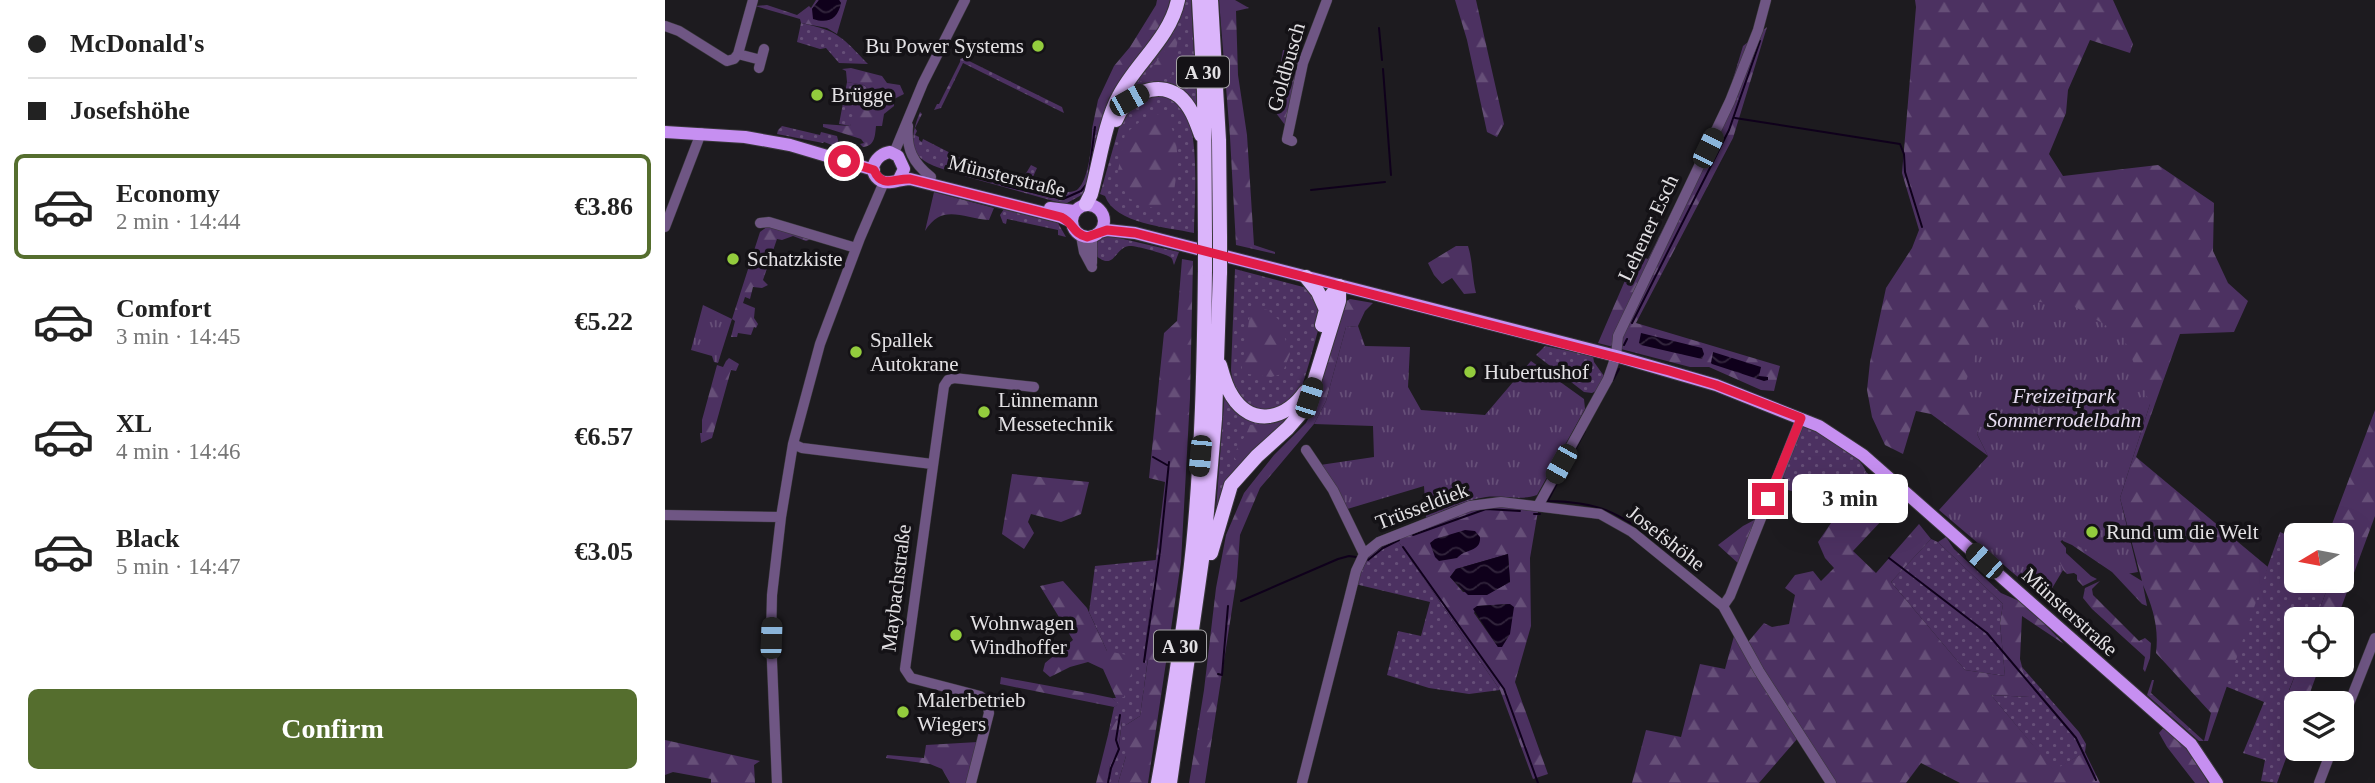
<!DOCTYPE html>
<html lang="en">
<head>
<meta charset="utf-8">
<style>
  body { margin:0; font-family:Georgia,serif; background:#f6f6f6; color:#222; height:100vh; display:flex; flex-direction:column; font-size:26px; white-space:nowrap }
  * { box-sizing:border-box; margin:0 }
  p { font-size:23px; color:#767676 }
  .icon { flex:none; width:38px; height:38px; fill:none; stroke:currentColor; stroke-width:2; stroke-linecap:round; stroke-linejoin:round }
  .map { position:relative; flex:1; overflow:hidden }
  .sheet { display:flex; flex-direction:column; background:#fff; width:665px }
  .sheet>* { flex:none }
  .hud { display:grid; align-content:center; height:154px; padding:0 28px; background:#fff }
  .needle { width:46px; rotate:260deg }
  .buttons { position:absolute; left:1619px; top:523px; display:grid; gap:14px }
  .buttons a { display:grid; place-items:center; width:70px; height:70px; border-radius:10px; background:#fff; box-shadow:0 7px 28px #0002; font-size:35px }
  .end { position:absolute; width:32px; height:32px; margin:-16px; border:9px solid #e11d48; background:#fff; box-shadow:0 0 0 4px #fff }
  .from { border-radius:50% }
  .bubble { position:absolute; height:49px; border-radius:10px; background:#fff; box-shadow:0 7px 28px #0002; font-size:23px; font-weight:800; line-height:49px; text-align:center }
  .car { position:absolute; width:21px; height:42px; margin:-21px -10px; border-radius:9px; box-shadow:0 0 5px 2px #0007; background:linear-gradient(#222 24%,#8ab4d8 0 40%,#222 0 76%,#8ab4d8 0 86%,#222 0) }
  .hud b { display:flex; align-items:center; gap:24px; height:66px; font-size:26px }
  .hud b+b { border-top:2px solid #e0e0e0 }
  .hud i { width:18px; height:18px; background:#222 }
  ul { padding:0; list-style:none }
  li { display:flex; align-items:center; gap:21px; height:105px; margin:0 14px 10px; padding:0 14px; border:4px solid transparent; border-radius:10px }
  li div { flex:1 }
  li b { display:block; font-size:26px }
  li em { font-style:normal; font-weight:800 }
  li.selected { border-color:#556e2e }
  li>.icon { width:63px; height:63px; stroke-width:1.5 }
  .primary-button { display:flex; gap:14px; margin-top:auto; padding:14px 28px }
  .primary-button a { flex:1; height:80px; border-radius:10px; background:#556e2e; color:#fff; font-size:28px; font-weight:800; line-height:80px; text-align:center }
  main { display:flex; flex:1; min-height:0 }
  .map>svg:first-child { display:block }
</style>
</head>
<body>
<main>
<section class="sheet">
<div class="hud">
<b><i class="from"></i>McDonald's</b>
<b><i></i>Josefshöhe</b>
</div>
<ul>
<li class="selected"><svg class="icon" aria-label="car" viewBox="0 0 24 24"><path d="M5 17H2v-5l4-1 3-4h7l3 4 3 1v5h-3M9 17h6M6 11h13"/><circle cx="7" cy="17" r="2"/><circle cx="17" cy="17" r="2"/></svg><div><b>Economy</b><p>2 min · 14:44</p></div><em>€3.86</em></li>
<li><svg class="icon" aria-label="car" viewBox="0 0 24 24"><path d="M5 17H2v-5l4-1 3-4h7l3 4 3 1v5h-3M9 17h6M6 11h13"/><circle cx="7" cy="17" r="2"/><circle cx="17" cy="17" r="2"/></svg><div><b>Comfort</b><p>3 min · 14:45</p></div><em>€5.22</em></li>
<li><svg class="icon" aria-label="car" viewBox="0 0 24 24"><path d="M5 17H2v-5l4-1 3-4h7l3 4 3 1v5h-3M9 17h6M6 11h13"/><circle cx="7" cy="17" r="2"/><circle cx="17" cy="17" r="2"/></svg><div><b>XL</b><p>4 min · 14:46</p></div><em>€6.57</em></li>
<li><svg class="icon" aria-label="car" viewBox="0 0 24 24"><path d="M5 17H2v-5l4-1 3-4h7l3 4 3 1v5h-3M9 17h6M6 11h13"/><circle cx="7" cy="17" r="2"/><circle cx="17" cy="17" r="2"/></svg><div><b>Black</b><p>5 min · 14:47</p></div><em>€3.05</em></li>
</ul>
<div class="primary-button"><a>Confirm</a></div>
</section>
<div class="map">
<svg width="1710" height="783" viewBox="0 0 1710 783">
  <defs>
    <pattern id="grass-dots" width="8" height="8" patternUnits="userSpaceOnUse" patternTransform="scale(1.75)"><rect width="8" height="8" fill="#4c3161"/><path d="M2 2h.1M6 6h.1" fill="none" stroke="#664f78" stroke-width="1.8" stroke-linecap="round"/></pattern>
    <pattern id="forest-firs" width="22" height="20" patternUnits="userSpaceOnUse" patternTransform="scale(1.75)"><rect width="22" height="20" fill="#4c3161"/><path d="M5 1l3.5 6h-7zM16 11l3.5 6h-7z" fill="#664f78"/></pattern>
    <pattern id="park-tufts" width="24" height="20" patternUnits="userSpaceOnUse" patternTransform="scale(1.75)"><rect width="24" height="20" fill="#4c3161"/><path d="M3 7l-1-3M5 7V3M7 7l1-3M15 17l-1-3M17 17v-4M19 17l1-3" fill="none" stroke="#664f78"/></pattern>
    <pattern id="water-waves" width="16" height="10" patternUnits="userSpaceOnUse" patternTransform="scale(1.75)"><rect width="16" height="10" fill="#0f001b"/><path d="M0 5q4-4 8 0t8 0" fill="none" stroke="#32253c"/></pattern>
  </defs>
  <rect width="100%" height="100%" fill="#1d1b1f"/>
  <path fill="url(#grass-dots)" d="M 518,0 L 526,0 L 532,110 L 516,93 L 462,96 L 462,86 Z
    M 136,23 C 174,31 177,37 203,64 L 174,63 L 161,48 L 155,49 L 132,42 Z
    M 298,58 L 397,107 L 399,113 L 298,63 L 276,108 L 269,110 L 272,104 L 274,104 L 295,62 L 295,59 Z
    M 182,82 L 199,85 L 207,92 L 202,99 L 190,101 L 190,116 L 185,126 L 174,124 Z
    M 483,96 C 494,96 506,95 514,103 C 537,124 529,202 529,233 C 502,227 450,224 440,196 L 435,194 L 455,124 L 468,104 Z
    M 255,112 L 257,114 L 250,128 L 252,131 L 250,135 L 254,137 L 254,140 L 257,142 L 258,139 L 303,162 L 297,175 C 258,163 236,159 255,112 Z
    M 117,126 L 155,135 L 156,132 L 172,136 L 175,148 L 159,142 L 158,143 L 112,134 L 113,130 Z
    M 427,129 L 435,132 L 422,192 L 402,203 L 399,204 L 299,176 L 306,163 L 354,185 L 366,165 L 372,168 L 363,188 C 372,191 405,196 413,189 C 424,179 427,144 427,129 Z
    M 339,209 L 393,219 L 393,223 L 401,237 L 393,235 L 393,230 L 342,219 L 341,224 L 338,223 L 335,215 Z
    M 437,234 L 514,252 L 509,265 C 507,259 508,258 503,256 C 497,253 470,245 464,246 C 449,248 450,272 430,255 L 430,240 Z
    M 570,269 L 642,288 C 649,293 657,307 656,316 C 656,323 639,382 636,389 C 626,408 592,419 576,400 C 570,392 567,380 566,370 Z
    M 880,346 L 928,356 L 929,362 L 939,376 L 933,390 L 927,393 L 919,392 L 871,355 Z
    M 560,390 L 573,410 L 627,414 L 598,446 L 550,523 Z
    M 1140,425 C 1156,435 1196,453 1201,472 L 1188,491 L 1150,475 L 1140,490 L 1133,493 L 1120,489 L 1123,480 L 1115,476 L 1135,427 Z
    M 1615,532 L 1631,539 L 1631,581 L 1665,581 L 1651,619 L 1631,620 L 1631,665 L 1634,665 L 1624,690 L 1642,701 L 1641,703 L 1631,704 L 1631,731 L 1612,783 L 1596,781 L 1600,760 L 1578,753 L 1599,702 L 1560,686 Z
    M 731,538 L 835,690 L 804,694 L 764,688 L 722,675 L 733,631 L 756,636 L 765,602 L 690,584 L 704,556 Z
    M 1266,539 L 1273,542 L 1338,604 L 1335,623 L 1340,676 L 1300,670 L 1226,582 Z
    M 491,560 L 479,657 L 483,658 L 475,716 L 461,725 L 461,756 L 453,783 L 442,783 L 445,765 L 454,745 L 457,721 L 443,735 L 449,707 L 453,704 L 447,698 L 451,698 L 442,651 L 424,612 L 430,566 Z
    M 1357,667 L 1414,732 L 1421,744 L 1420,752 L 1389,771 L 1326,695 L 1364,697 Z"/>
  <path fill="url(#forest-firs)" fill-rule="evenodd" d="M 151,0 L 154,0 L 147,9 L 176,3 L 174,0 L 182,0 L 172,34 L 162,28 L 136,23 L 135,19 L 90,6 L 102,5 L 132,15 L 144,6 L 146,8 Z
    M 492,0 L 505,0 L 500,18 L 482,48 L 458,76 L 444,98 L 435,132 L 427,129 L 433,100 L 449,66 L 465,47 L 491,5 Z
    M 554,0 L 570,0 L 584,8 L 571,11 L 573,75 L 582,135 L 589,245 L 610,252 L 610,254 L 571,245 L 565,137 Z
    M 790,0 L 811,0 L 839,124 L 832,137 L 822,132 L 802,40 Z
    M 1250,0 L 1448,0 L 1468,44 L 1465,53 L 1425,40 L 1403,90 L 1401,113 L 1384,154 L 1398,176 L 1493,165 L 1549,203 L 1548,251 L 1563,283 L 1583,301 L 1569,332 L 1515,334 L 1471,457 L 1603,567 L 1543,741 L 1534,741 L 1482,695 L 1487,680 L 1489,680 L 1486,693 L 1539,741 L 1546,713 L 1491,653 C 1494,627 1488,608 1478,585 L 1482,606 L 1477,604 L 1447,572 L 1407,545 L 1398,541 L 1390,528 L 1477,581 L 1455,498 L 1485,404 L 1318,415 L 1312,434 L 1323,456 L 1266,414 L 1251,411 L 1238,454 L 1220,445 L 1207,417 L 1202,390 L 1205,362 L 1221,288 L 1247,248 L 1254,230 L 1237,173 L 1251,7 Z
    M 1102,27 L 1068,138 L 971,323 L 1115,366 L 1109,391 L 1096,390 L 1044,367 L 1025,367 L 933,343 L 971,255 L 983,259 L 1061,102 L 1078,46 Z
    M 514,33 L 506,78 L 474,83 Z
    M 618,50 L 636,52 L 637,57 L 620,125 L 608,109 Z
    M 186,68 L 217,76 L 222,83 L 235,85 L 239,94 L 229,99 L 229,106 L 219,114 L 217,126 L 211,126 C 210,136 210,146 198,147 L 195,144 L 199,143 L 196,139 L 158,127 L 158,124 L 185,126 L 190,109 L 180,109 L 181,105 L 202,99 L 207,92 L 199,85 L 182,82 L 181,71 L 177,69 Z
    M 497,113 C 522,141 510,181 505,215 L 463,198 L 452,176 L 460,134 L 478,119 Z
    M 269,192 L 329,208 L 324,220 C 297,218 277,203 260,231 Z
    M 103,226 L 149,238 L 141,241 L 128,236 L 117,240 L 112,239 L 98,280 L 103,285 L 97,288 L 88,287 L 85,299 L 80,297 L 78,303 L 90,308 L 89,318 L 93,324 L 91,328 L 89,327 L 86,335 L 73,333 L 72,337 L 66,337 L 70,321 L 67,319 L 95,232 Z
    M 791,246 L 803,246 C 808,262 807,277 811,293 L 799,294 L 787,278 L 777,284 L 769,275 L 763,263 Z
    M 517,259 L 528,261 L 525,398 L 516,562 L 483,783 L 453,783 L 461,756 L 461,725 L 475,716 L 483,659 L 479,658 L 500,482 L 484,478 L 499,333 L 512,321 Z
    M 685,299 L 708,303 L 700,311 L 693,326 L 681,327 L 661,401 L 649,424 L 595,488 L 575,535 L 572,577 L 540,783 L 524,783 L 539,690 L 551,588 L 561,535 L 579,493 L 609,455 L 641,423 L 651,403 L 678,303 Z
    M 586,308 L 603,310 L 614,320 L 625,354 L 617,374 L 606,377 L 576,373 Z
    M 64,358 L 74,364 L 71,371 L 66,370 L 47,438 L 36,443 L 35,433 L 37,433 L 37,420 L 52,365 L 58,367 L 61,361 Z
    M 1710,410 L 1710,516 L 1672,619 L 1651,619 L 1665,581 L 1676,581 L 1676,536 L 1664,535 L 1664,532 Z
    M 608,422 L 615,423 L 616,427 L 589,447 L 583,457 L 572,461 L 569,457 C 572,444 581,438 585,425 Z
    M 1201,472 L 1235,501 L 1188,551 L 1211,573 L 1254,524 L 1266,539 L 1226,582 L 1300,670 L 1340,676 L 1335,623 L 1338,604 L 1273,542 L 1281,537 L 1289,549 L 1336,593 L 1359,603 L 1399,644 L 1357,616 L 1355,659 L 1365,697 L 1326,695 L 1389,770 L 1420,752 L 1435,783 L 1295,783 L 1256,763 L 1241,783 L 1160,783 L 1133,738 L 1094,783 L 967,783 L 981,730 L 1016,737 L 1035,664 L 1060,669 L 1069,636 L 1078,648 L 1099,623 L 1107,627 L 1124,624 L 1130,595 L 1120,588 L 1130,575 L 1148,571 L 1156,581 L 1169,568 L 1160,558 L 1153,542 Z
    M 347,474 L 424,482 L 416,514 L 396,522 L 366,514 L 363,522 L 369,533 L 359,549 L 337,534 Z
    M 835,506 L 873,511 L 865,558 L 866,626 L 850,682 L 883,774 L 868,779 L 835,690 L 731,538 L 806,510 ZM 843,554 L 845,582 L 824,593 L 798,592 L 785,577 L 791,569 ZM 844,604 L 833,647 L 809,613 L 812,606 Z
    M 1093,518 L 1075,565 L 1053,545 L 1078,526 Z
    M 1376,529 L 1388,533 L 1401,548 L 1401,553 L 1426,576 L 1432,579 L 1418,586 L 1412,580 L 1412,575 L 1409,573 L 1402,574 L 1398,570 Z
    M 398,581 L 422,608 L 442,651 L 472,657 L 459,697 L 451,698 L 438,669 L 423,662 L 405,667 L 385,677 L 378,671 L 380,663 L 408,640 L 375,586 Z
    M 1435,581 L 1427,589 L 1428,595 L 1474,641 L 1480,638 L 1486,643 L 1485,658 L 1480,672 L 1478,669 L 1480,657 L 1427,609 L 1418,598 L 1420,588 Z
    M 1634,665 L 1655,665 L 1642,701 L 1624,691 Z
    M 336,677 L 428,694 L 447,698 L 454,704 L 449,707 L 335,684 Z
    M 454,716 L 457,716 L 457,721 L 452,759 L 445,765 L 442,783 L 431,783 L 443,735 Z
    M 1500,726 L 1530,758 L 1543,783 L 1530,783 L 1502,747 L 1494,733 Z
    M 0,740 L 95,761 L 89,765 L 90,783 L 46,783 L 46,779 L 8,772 L 0,775 Z
    M 313,742 L 301,783 L 285,783 L 277,769 L 265,764 L 221,758 L 222,755 L 259,758 L 261,745 Z"/>
  <path fill="url(#park-tufts)" d="M 1375,302 L 1409,306 L 1458,336 L 1485,404 L 1455,498 L 1473,572 L 1456,575 L 1400,537 L 1389,548 L 1398,570 L 1380,600 L 1274,510 L 1323,456 L 1312,434 L 1317,415 L 1297,392 L 1313,348 L 1326,324 Z
    M 38,305 L 67,319 L 53,363 L 49,362 L 47,356 L 26,350 Z
    M 693,326 L 700,346 L 745,347 L 743,387 L 756,410 L 820,415 L 866,361 L 919,399 L 920,409 L 872,495 C 856,501 838,495 821,497 C 800,500 781,510 761,518 L 759,486 L 679,510 L 655,465 L 709,457 L 708,426 L 649,424 L 661,401 L 681,327 Z"/>
  <path fill="url(#water-waves)" d="M 154,0 L 174,0 L 176,3 C 173,19 163,24 148,19 L 147,9 Z
    M 976,333 L 1037,348 L 1039,354 L 1037,359 L 976,345 L 974,343 Z
    M 1048,352 L 1096,367 L 1094,376 L 1103,377 L 1103,380 L 1099,381 L 1047,364 L 1046,363 Z
    M 800,530 L 810,531 L 815,537 C 816,552 801,548 792,558 L 774,561 L 770,557 L 765,543 L 770,539 Z
    M 843,554 L 845,582 L 822,595 L 803,595 L 785,577 L 791,569 Z
    M 845,604 L 849,607 L 845,634 L 837,647 L 833,647 L 808,609 L 812,606 Z"/>
  <g fill="none" stroke-linecap="round" stroke-linejoin="round">
    <path stroke="#0f001b" stroke-width="2" d="M 714,28 L 717,60
      M 718,69 L 726,175
      M 1070,118 L 1235,144 L 1239,154 L 1240,172 L 1257,227
      M 424,173 L 430,127
      M 337,185 L 398,199 L 416,191 L 421,185
      M 646,190 L 720,182
      M 967,323 L 1064,130 L 1095,41
      M 959,345 L 962,339
      M 948,380 L 954,369
      M 488,457 L 502,465
      M 883,501 C 935,502 952,512 993,542
      M 882,502 L 920,431
      M 869,514 L 875,514
      M 748,535 L 821,509 L 855,511
      M 738,547 L 839,689 L 873,783
      M 1224,558 L 1322,633 L 1411,738 L 1431,780
      M 703,560 L 718,548 L 734,540
      M 576,601 L 673,559 L 684,556 L 691,557
      M 479,662 L 495,551 L 504,462
      M 553,674 L 557,675 L 563,606
      M 443,783 L 446,768 L 454,749 L 451,740 L 455,715"/>
    <g stroke="#39373b" stroke-width="11">
      <path id="minor" d="M 0,26 L 14,31 L 62,61 L 69,59 L 73,54 L 88,0
        M 73,54 L 96,60
        M 94,68 L 99,49
        M 243,126 C 241,149 248,163 266,177
        M 627,141 L 622,139 L 638,63 L 662,0
        M 229,153 L 258,83 L 300,0
        M 95,223 L 104,222 L 191,248
        M 0,227 L 36,133
        M 416,236 L 419,252 L 427,267
        M 427,263 L 427,237
        M 128,444 L 137,448 L 267,464
        M 641,450 L 668,490 L 699,554
        M 873,506 L 943,379 L 951,356 L 953,336 L 1065,101 L 1093,30 L 1101,0
        M 0,515 L 116,517
        M 1058,606 L 1065,596 L 1136,418
        M 1676,724 L 1710,638
        M 112,783 L 106,638 L 107,595 L 116,517 L 128,444 L 155,344 L 195,238 L 219,182
        M 306,783 L 324,713 L 322,703 L 315,696 L 246,678 L 240,669 L 279,386 L 283,380 L 289,378 L 369,387
        M 637,783 L 684,599 L 691,571 L 699,554 L 714,542 L 805,506 L 836,502 L 935,514 L 967,532 L 1058,606 L 1094,671 L 1166,783
        M 1654,783 L 1667,749"/>
    </g>
    <g stroke="#39373b" stroke-width="14">
      <path id="major" d="M 0,132 L 80,137 L 125,145 L 209,170
        M 234,179 L 239,169 L 233,156 L 225,152 C 211,154 200,172 216,181 C 225,185 235,179 245,179 L 396,217 L 407,222
        M407 221a16 16 0 1 1 32 0a16 16 0 1 1-32 0Z
        M 385,208 L 409,211
        M 435,232 L 442,230 L 470,233 L 951,356 L 1051,385 L 1154,426 L 1198,455 L 1526,744 L 1552,783"/>
    </g>
    <g stroke="#39373b" stroke-width="16">
      <path id="highway" d="M 534,0 L 539,91 L 540,236
        M 546,0 L 554,140 L 555,237
        M 451,120 C 460,96 491,79 514,96 C 526,106 531,121 536,135
        M 421,204 L 426,194 C 434,165 440,121 454,96 C 471,63 505,38 513,0
        M 641,277 L 653,292 L 661,310
        M 657,325 L 664,298 L 674,286
        M 555,365 C 558,376 561,387 567,396 C 587,428 621,419 640,392
        M 546,553 L 566,485 L 592,456 L 623,428 L 636,413 L 644,398 L 674,301 L 674,286
        M 493,783 C 507,704 520,625 528,546 C 537,454 539,361 540,269
        M 505,783 L 539,546 L 550,419 L 555,272"/>
    </g>
    <use href="#minor" stroke="#6f5684" stroke-width="10"/>
    <use href="#major" stroke="#c68ff1" stroke-width="12"/>
    <use href="#highway" stroke="#dbb5fb" stroke-width="14"/>
    <g stroke="#39373b" stroke-width="16" stroke-linecap="butt">
      <path id="highway-bridge" d="M 540,269 L 540,236
        M 555,272 L 555,237"/>
    </g>
    <use href="#highway-bridge" stroke="#dbb5fb" stroke-width="14"/>
  </g>
  <g fill="none" stroke-linecap="round" stroke-linejoin="round">
    <path stroke="#e11d48" stroke-width="9" d="M 179,161 L 209,170 C 217,189 230,178 245,179 L 396,217 C 410,224 407,233 422,237 L 442,230 L 470,233 L 1004,371 L 1051,385 L 1136,418 L 1103,499"/>
  </g>
  <g fill="#93cc3d" stroke="#141216" stroke-width="2.5">
    <circle cx="373" cy="46" r="7"/>
    <circle cx="152" cy="95" r="7"/>
    <circle cx="68" cy="259" r="7"/>
    <circle cx="191" cy="352" r="7"/>
    <circle cx="805" cy="372" r="7"/>
    <circle cx="319" cy="412" r="7"/>
    <circle cx="1427" cy="532" r="7"/>
    <circle cx="291" cy="635" r="7"/>
    <circle cx="238" cy="712" r="7"/>
  </g>
  <g text-anchor="middle" dominant-baseline="central" stroke-width="7" stroke-linejoin="round" paint-order="stroke">
    <g fill="#141216" stroke="#a5a3a6" stroke-width="2">
      <rect x="512" y="56.5" width="52" height="31" rx="5"/>
      <rect x="489" y="630.5" width="52" height="31" rx="5"/>
    </g>
    <g font-size="19" font-weight="bold" fill="#e3e1e4">
      <text x="538" y="72">A 30</text>
      <text x="515" y="646">A 30</text>
    </g>
    <g font-size="21" fill="#e3e1e4" stroke="#141216" text-anchor="start">
      <text x="359" y="46" text-anchor="end">Bu Power Systems</text>
      <text x="166" y="95">Brügge</text>
      <text x="82" y="259">Schatzkiste</text>
      <text x="205" y="340">Spallek<tspan x="205" dy="24">Autokrane</tspan></text>
      <text x="819" y="372">Hubertushof</text>
      <text x="333" y="400">Lünnemann<tspan x="333" dy="24">Messetechnik</tspan></text>
      <text x="1441" y="532">Rund um die Welt</text>
      <text x="305" y="623">Wohnwagen<tspan x="305" dy="24">Windhoffer</tspan></text>
      <text x="252" y="700">Malerbetrieb<tspan x="252" dy="24">Wiegers</tspan></text>
    </g>
    <g font-size="21" fill="#e3e1e4" stroke="#141216">
      <text transform="translate(621 67) rotate(-74)">Goldbusch</text>
      <text transform="translate(342 176) rotate(14)">Münsterstraße</text>
      <text transform="translate(983 228) rotate(-65)">Lehener Esch</text>
      <text transform="translate(757 506) rotate(-21)">Trüsseldiek</text>
      <text transform="translate(1001 538) rotate(38)">Josefshöhe</text>
      <text transform="translate(231 588) rotate(-83)">Maybachstraße</text>
      <text transform="translate(1405 612) rotate(42)">Münsterstraße</text>
    </g>
    <g font-size="21" font-style="italic" fill="#e8def2" stroke="#141216">
      <text x="1399" y="396">Freizeitpark<tspan x="1399" dy="24">Sommerrodelbahn</tspan></text>
    </g>
  </g>
</svg>
<div class="buttons">
<a><svg class="needle" viewBox="-14 -14 28 28"><path d="M0-13l5 13h-10z" fill="#e53935"/><path d="M0 13l5-13h-10z" fill="#767676"/></svg></a>
<a><svg class="icon" aria-label="locate" viewBox="0 0 24 24"><circle cx="12" cy="12" r="6"/><path d="M12 2v4M12 18v4M2 12h4M18 12h4"/></svg></a>
<a><svg class="icon" aria-label="layers" viewBox="0 0 24 24"><path d="M12 4l9 5-9 5-9-5zM3 14l9 5 9-5"/></svg></a>
</div>
<i class="end from" style="left:179px;top:161px"></i>
<i class="end" style="left:1103px;top:499px"></i>
<div class="bubble" style="left:1127px;top:474px;width:116px">3 min</div>
<i class="car" style="left:464px;top:100px;rotate:61deg"></i>
<i class="car" style="left:1043px;top:148px;rotate:26deg"></i>
<i class="car" style="left:644px;top:398px;rotate:18deg"></i>
<i class="car" style="left:535px;top:456px;rotate:185deg"></i>
<i class="car" style="left:896px;top:464px;rotate:209deg"></i>
<i class="car" style="left:1319px;top:561px;rotate:312deg"></i>
<i class="car" style="left:106px;top:638px;rotate:2deg"></i>
</div>
</main>
</body>
</html>
